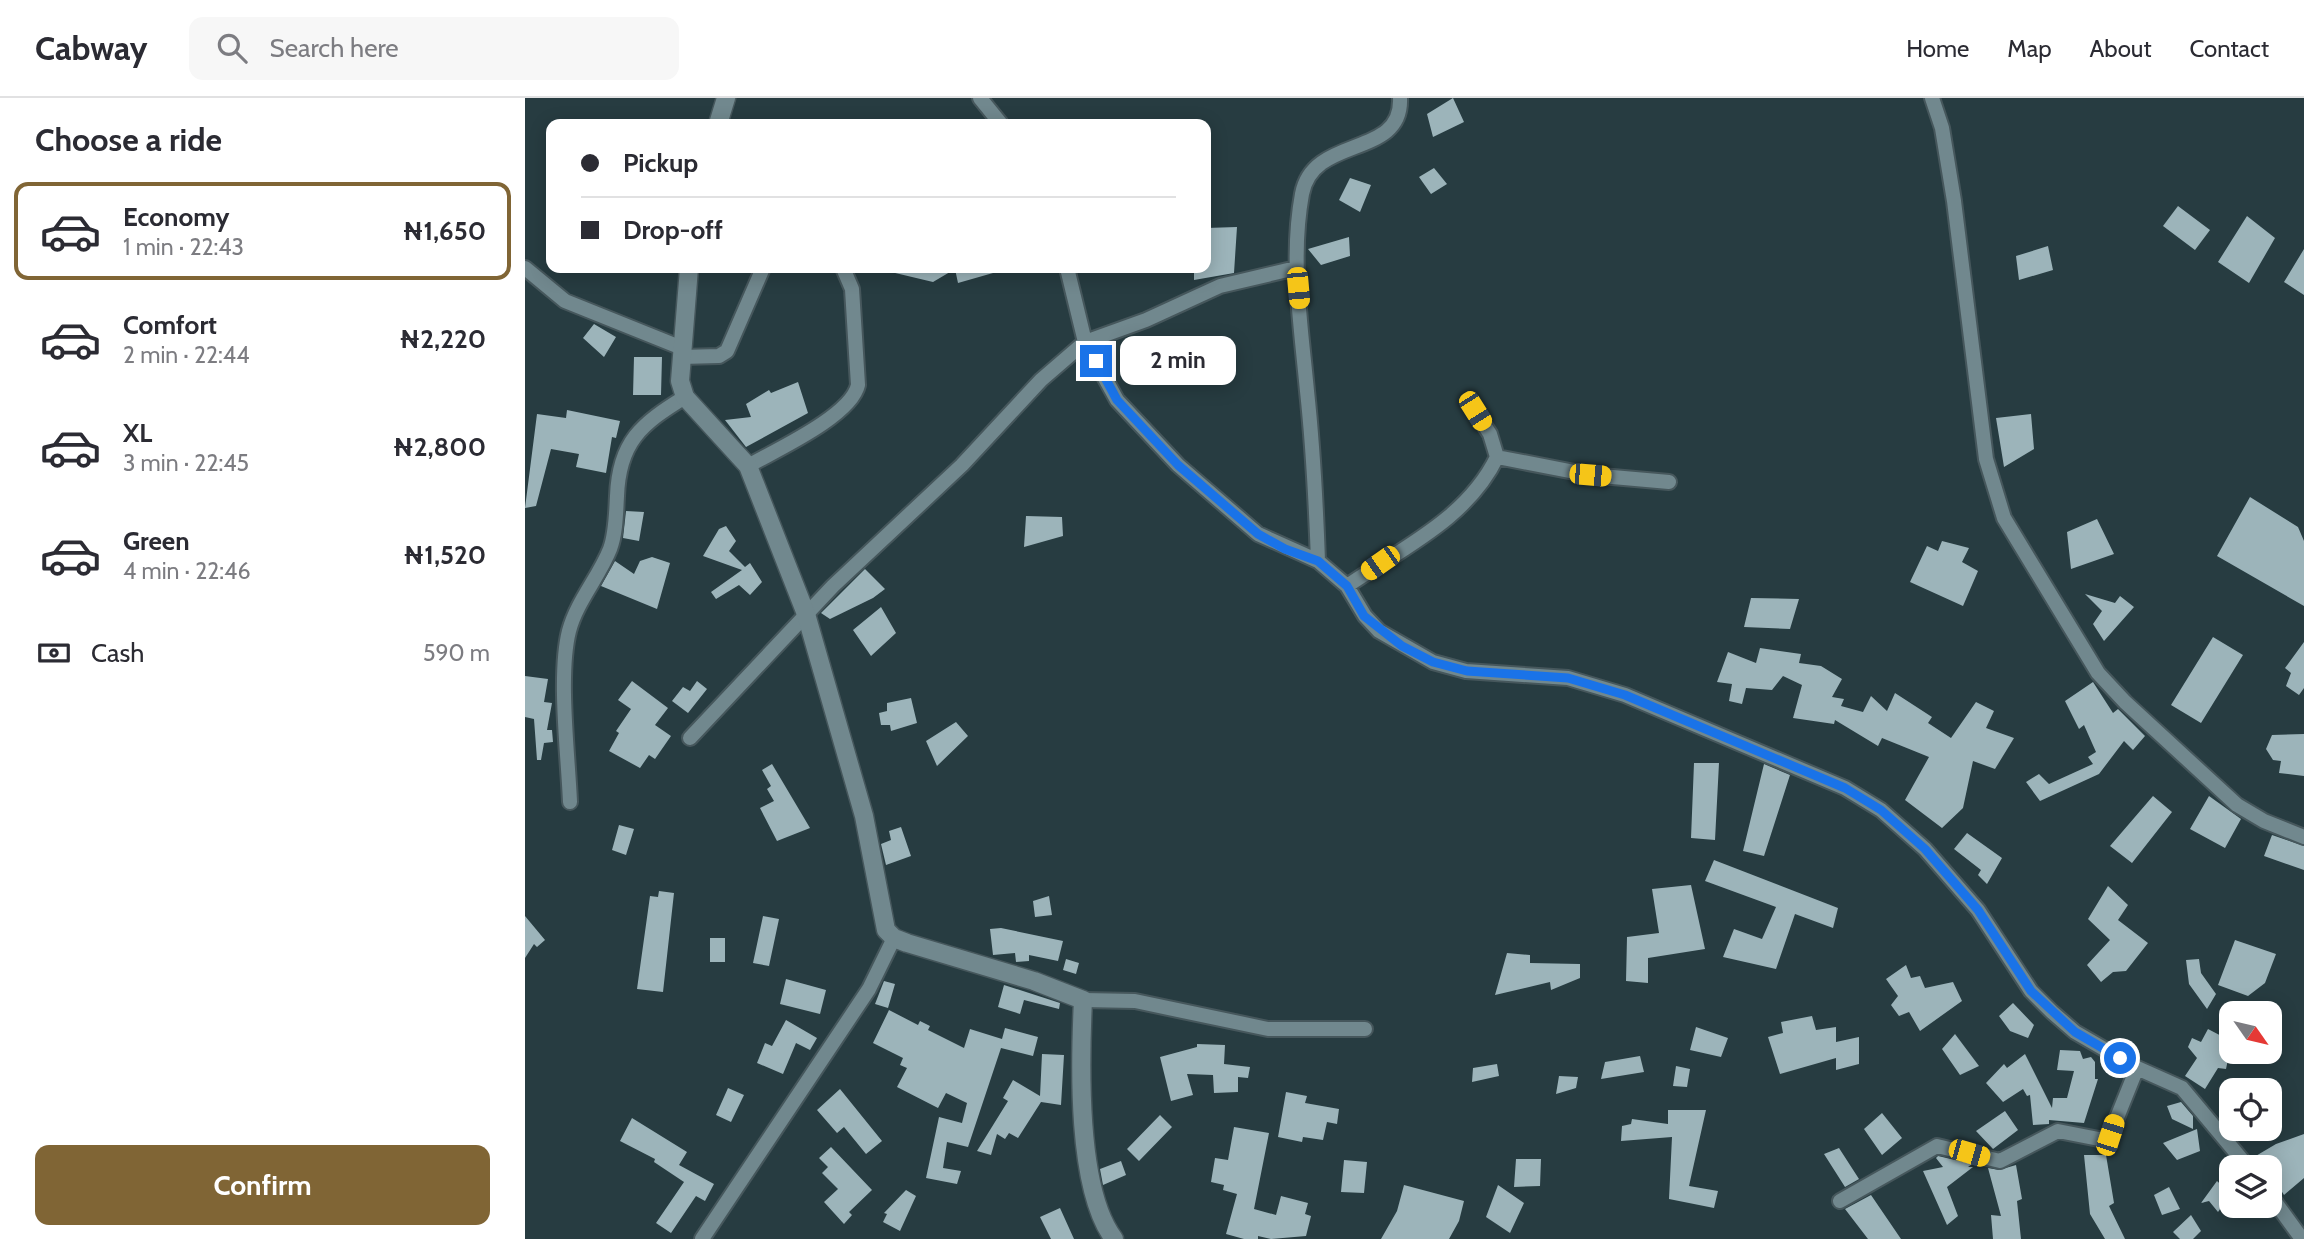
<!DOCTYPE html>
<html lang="en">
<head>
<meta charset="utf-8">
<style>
  body { margin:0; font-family:Cabin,sans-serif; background:#f7f7f7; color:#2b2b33; height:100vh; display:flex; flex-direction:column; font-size:26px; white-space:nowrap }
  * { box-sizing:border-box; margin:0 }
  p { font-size:23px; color:#7c7c81 }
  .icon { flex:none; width:38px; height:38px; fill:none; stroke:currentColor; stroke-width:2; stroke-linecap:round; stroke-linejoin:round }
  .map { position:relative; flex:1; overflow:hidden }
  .side { display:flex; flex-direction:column; background:#fff; width:525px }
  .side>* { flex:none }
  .guide { position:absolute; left:21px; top:21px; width:665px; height:154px; border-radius:14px; box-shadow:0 4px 18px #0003; display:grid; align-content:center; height:154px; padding:0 35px; background:#fff }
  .needle { width:46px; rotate:124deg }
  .controls { position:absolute; left:1694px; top:903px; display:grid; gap:14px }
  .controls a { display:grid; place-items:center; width:63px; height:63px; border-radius:14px; background:#fff; box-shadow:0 4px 18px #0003; font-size:35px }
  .end { position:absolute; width:32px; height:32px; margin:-16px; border:9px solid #1a73e8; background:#fff; box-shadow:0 0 0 4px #fff }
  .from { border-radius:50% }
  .bubble { position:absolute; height:49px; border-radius:14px; background:#fff; box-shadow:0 4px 18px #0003; font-size:23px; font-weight:700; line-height:49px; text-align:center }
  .car { position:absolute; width:21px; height:42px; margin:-21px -10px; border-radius:9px; box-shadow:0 0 5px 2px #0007; background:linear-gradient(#f5c518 24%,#345 0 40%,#f5c518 0 76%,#345 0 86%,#f5c518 0) }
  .guide b { display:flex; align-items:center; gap:24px; height:66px; font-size:26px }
  .guide b+b { border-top:2px solid #e1e1e2 }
  .guide i { width:18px; height:18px; background:#2b2b33 }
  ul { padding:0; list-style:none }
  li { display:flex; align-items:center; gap:21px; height:98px; margin:0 14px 10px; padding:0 21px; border:4px solid transparent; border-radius:14px }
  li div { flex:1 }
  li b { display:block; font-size:26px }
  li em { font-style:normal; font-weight:700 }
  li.current { border-color:#806535 }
  li>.icon { width:63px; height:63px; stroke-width:1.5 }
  h2 { padding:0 35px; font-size:32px; line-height:84px }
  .pay { display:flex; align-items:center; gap:18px; height:77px; padding:0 35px; font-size:26px }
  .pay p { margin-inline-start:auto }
  .primary-button { display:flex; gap:14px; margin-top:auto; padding:14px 35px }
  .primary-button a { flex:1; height:80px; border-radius:14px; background:#806535; color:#fff; font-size:28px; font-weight:700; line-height:80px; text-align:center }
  header { display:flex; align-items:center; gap:42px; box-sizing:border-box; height:98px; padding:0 35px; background:#fff; border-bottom:2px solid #e1e1e2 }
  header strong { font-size:33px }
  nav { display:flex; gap:38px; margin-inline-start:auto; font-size:24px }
  .search { width:490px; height:63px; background:#f7f7f7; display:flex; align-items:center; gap:18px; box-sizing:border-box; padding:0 24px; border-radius:14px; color:#7c7c81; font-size:26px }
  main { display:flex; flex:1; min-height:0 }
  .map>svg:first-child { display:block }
</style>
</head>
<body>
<header>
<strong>Cabway</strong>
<div class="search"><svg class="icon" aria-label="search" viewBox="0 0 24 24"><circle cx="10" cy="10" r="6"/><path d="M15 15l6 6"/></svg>Search here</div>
<nav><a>Home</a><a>Map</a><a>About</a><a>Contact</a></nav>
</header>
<main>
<section class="side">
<h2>Choose a ride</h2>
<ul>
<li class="current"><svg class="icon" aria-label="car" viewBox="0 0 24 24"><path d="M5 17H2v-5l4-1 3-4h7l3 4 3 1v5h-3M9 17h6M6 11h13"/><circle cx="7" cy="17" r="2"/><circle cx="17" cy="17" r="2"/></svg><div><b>Economy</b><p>1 min · 22:43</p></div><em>₦1,650</em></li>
<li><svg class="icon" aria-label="car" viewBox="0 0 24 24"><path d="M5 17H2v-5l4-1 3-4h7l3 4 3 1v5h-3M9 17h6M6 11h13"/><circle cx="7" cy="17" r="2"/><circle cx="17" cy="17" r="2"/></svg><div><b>Comfort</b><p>2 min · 22:44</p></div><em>₦2,220</em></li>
<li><svg class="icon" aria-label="car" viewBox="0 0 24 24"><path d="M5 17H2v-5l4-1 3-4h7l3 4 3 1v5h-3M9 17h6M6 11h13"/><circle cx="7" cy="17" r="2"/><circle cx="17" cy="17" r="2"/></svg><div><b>XL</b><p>3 min · 22:45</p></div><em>₦2,800</em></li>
<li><svg class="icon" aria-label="car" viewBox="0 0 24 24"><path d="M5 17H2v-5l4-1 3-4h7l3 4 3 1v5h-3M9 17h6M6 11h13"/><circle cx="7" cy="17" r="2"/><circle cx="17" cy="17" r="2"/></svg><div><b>Green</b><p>4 min · 22:46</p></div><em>₦1,520</em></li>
</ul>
<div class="pay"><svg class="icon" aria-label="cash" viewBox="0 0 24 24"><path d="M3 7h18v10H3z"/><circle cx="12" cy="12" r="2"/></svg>Cash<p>590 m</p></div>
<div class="primary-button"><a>Confirm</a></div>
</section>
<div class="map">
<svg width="1779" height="1141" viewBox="0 0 1779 1141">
  <rect width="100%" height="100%" fill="#273c41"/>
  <path fill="#9cb4ba" d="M 928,0 L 939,24 L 908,39 L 902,16 Z
    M 909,70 L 922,86 L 906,96 L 894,79 Z
    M 825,80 L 846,87 L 835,114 L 814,102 Z
    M 1653,108 L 1685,132 L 1670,152 L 1638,128 Z
    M 1722,118 L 1750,140 L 1724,185 L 1693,164 Z
    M 712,129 L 709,175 L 669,182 L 669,170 L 681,170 L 681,130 Z
    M 824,139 L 825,158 L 796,167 L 783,151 Z
    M 1523,148 L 1528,172 L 1494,182 L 1491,158 Z
    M 1779,151 L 1779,197 L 1759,184 Z
    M 366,170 L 475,170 L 475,173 L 433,185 L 430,171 L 408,184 L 366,174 Z
    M 69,226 L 91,239 L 79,259 L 58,240 Z
    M 109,259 L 137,259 L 136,297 L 108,297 Z
    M 273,284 L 283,315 L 221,349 L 200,322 L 226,319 L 221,306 L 244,292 L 246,295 Z
    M 42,312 L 95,323 L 91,340 L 87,339 L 81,375 L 51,369 L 54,356 L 26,351 L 11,408 L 0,410 L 12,316 L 41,320 Z
    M 1506,316 L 1509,351 L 1479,369 L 1471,320 Z
    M 1725,399 L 1773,429 L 1779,443 L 1779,508 L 1692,458 Z
    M 101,413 L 119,414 L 114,443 L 98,440 Z
    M 501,418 L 537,419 L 538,438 L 499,449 Z
    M 1572,421 L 1589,456 L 1546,471 L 1542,434 Z
    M 201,428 L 211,443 L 204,453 L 220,469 L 225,465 L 237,484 L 225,497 L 214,487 L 191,501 L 186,494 L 217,472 L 178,458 L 194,431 Z
    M 1417,443 L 1444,450 L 1437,464 L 1453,473 L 1438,508 L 1385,484 L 1402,448 L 1413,453 Z
    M 127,459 L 145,465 L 132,511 L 76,488 L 90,463 L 109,476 L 115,463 Z
    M 340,471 L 360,491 L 348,500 L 305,521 L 296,515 Z
    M 1560,496 L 1590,505 L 1595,498 L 1609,509 L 1579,543 L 1568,526 L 1577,513 Z
    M 1226,500 L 1274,501 L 1265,531 L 1219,529 Z
    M 356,509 L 371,535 L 346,558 L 328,532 Z
    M 1688,539 L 1718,557 L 1676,625 L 1646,607 Z
    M 1779,544 L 1779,590 L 1774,597 L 1761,588 L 1766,575 L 1760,570 Z
    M 1235,550 L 1276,556 L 1274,565 L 1296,568 L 1317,581 L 1307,599 L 1319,601 L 1316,608 L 1338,614 L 1346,598 L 1362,613 L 1370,595 L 1407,619 L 1403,625 L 1426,640 L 1451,604 L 1469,613 L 1461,630 L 1489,640 L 1470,671 L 1448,663 L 1438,710 L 1417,730 L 1380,702 L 1404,659 L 1357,640 L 1353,648 L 1310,622 L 1309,626 L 1268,620 L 1277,587 L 1258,578 L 1247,592 L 1221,590 L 1217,606 L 1204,603 L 1207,586 L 1192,584 L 1203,554 L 1231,565 Z
    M 0,578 L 23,581 L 19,604 L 27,605 L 22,632 L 27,632 L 28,644 L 19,645 L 16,662 L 12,662 L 9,621 L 0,619 Z
    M 107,583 L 143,610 L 130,627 L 146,638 L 130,661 L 124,657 L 115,670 L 84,653 L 94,635 L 91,633 L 106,611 L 93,602 Z
    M 172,583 L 182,591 L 163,615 L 147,603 L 158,589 L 165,593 Z
    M 1568,584 L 1588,615 L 1593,611 L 1620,638 L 1608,652 L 1599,643 L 1574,676 L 1515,703 L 1501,684 L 1514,676 L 1524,686 L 1568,666 L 1563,659 L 1571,654 L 1559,627 L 1554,631 L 1540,603 Z
    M 386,600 L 392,625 L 366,633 L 365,627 L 356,627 L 354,615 L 362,613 L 362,605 Z
    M 431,624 L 443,638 L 412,668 L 401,643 Z
    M 1779,636 L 1779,678 L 1754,675 L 1756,663 L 1748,662 L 1741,651 L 1747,637 Z
    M 1169,665 L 1194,665 L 1190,742 L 1166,740 Z
    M 247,666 L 285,730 L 252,743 L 235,710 L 249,703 L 242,691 L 246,688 L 237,672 Z
    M 1239,666 L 1265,677 L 1239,758 L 1218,753 Z
    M 1628,698 L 1647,714 L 1607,765 L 1585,748 Z
    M 1684,698 L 1716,721 L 1700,750 L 1665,731 Z
    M 94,727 L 109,731 L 101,757 L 87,752 Z
    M 376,729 L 386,758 L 361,767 L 356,746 L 366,742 L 364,733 Z
    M 1442,735 L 1477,760 L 1462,786 L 1453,777 L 1456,772 L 1429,751 Z
    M 1747,737 L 1779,748 L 1779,772 L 1739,758 Z
    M 1189,762 L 1313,810 L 1308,830 L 1270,816 L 1251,871 L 1198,859 L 1209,831 L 1237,841 L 1251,809 L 1180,783 Z
    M 1166,787 L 1180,851 L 1123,860 L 1123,885 L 1101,883 L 1102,839 L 1134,835 L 1127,791 Z
    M 1583,788 L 1603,807 L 1593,822 L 1623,845 L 1601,873 L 1588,874 L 1576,884 L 1562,867 L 1585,842 L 1563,821 Z
    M 134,793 L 149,795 L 138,894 L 112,891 L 125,798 L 133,799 Z
    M 524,798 L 527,817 L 510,819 L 508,803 Z
    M 0,818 L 20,842 L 12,849 L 9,846 L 0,860 Z
    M 238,818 L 254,821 L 244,868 L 228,865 Z
    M 476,830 L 538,843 L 533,863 L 504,857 L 504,863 L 491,864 L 490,855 L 468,857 L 465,831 Z
    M 185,840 L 200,840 L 200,864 L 185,864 Z
    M 1710,842 L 1751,856 L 1740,885 L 1723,898 L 1693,887 Z
    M 982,855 L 1005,857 L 1005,865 L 1055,866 L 1055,880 L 1026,892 L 1025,884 L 970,897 Z
    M 541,861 L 554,865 L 551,876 L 538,872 Z
    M 1674,861 L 1676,875 L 1691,896 L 1682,911 L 1664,886 L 1661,862 Z
    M 1381,867 L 1386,880 L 1395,878 L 1400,890 L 1428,884 L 1437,903 L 1395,933 L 1384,914 L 1374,918 L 1366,907 L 1373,898 L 1361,881 Z
    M 261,881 L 301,892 L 295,916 L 255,906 Z
    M 359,883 L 370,886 L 363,910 L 350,906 Z
    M 479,887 L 535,905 L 534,911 L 499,902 L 495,916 L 473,909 Z
    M 1488,905 L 1509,927 L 1503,940 L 1485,933 L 1474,918 Z
    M 364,912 L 393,927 L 395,923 L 405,928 L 403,932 L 439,950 L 445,931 L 477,941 L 480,930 L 513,939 L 508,958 L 476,950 L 443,1049 L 422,1044 L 418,1070 L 436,1073 L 432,1086 L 401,1080 L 414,1019 L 437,1025 L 442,1005 L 421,995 L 413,1010 L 372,989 L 382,970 L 375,967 L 378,960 L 348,945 Z
    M 1287,918 L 1291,932 L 1311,929 L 1311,944 L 1334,939 L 1334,966 L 1311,972 L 1311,960 L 1255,976 L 1243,939 L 1258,935 L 1256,924 Z
    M 261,922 L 292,940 L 285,952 L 271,945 L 258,976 L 232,965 L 240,945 L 247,948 Z
    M 1171,929 L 1203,940 L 1196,959 L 1165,952 Z
    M 1683,931 L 1706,943 L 1706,947 L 1701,971 L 1693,970 L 1680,991 L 1660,978 L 1672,960 L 1663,949 L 1667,940 L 1676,944 Z
    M 1430,936 L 1454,968 L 1435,977 L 1417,951 Z
    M 672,946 L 700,947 L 699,966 L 725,969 L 723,980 L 713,979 L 713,994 L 689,995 L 688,977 L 662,976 L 668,997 L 646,1003 L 635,959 L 672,949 Z
    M 1535,952 L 1555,953 L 1558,961 L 1566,959 L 1570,964 L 1570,981 L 1573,981 L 1559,1025 L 1524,1022 L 1524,1026 L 1508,1027 L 1505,997 L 1502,998 L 1498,991 L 1478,1004 L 1461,985 L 1479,966 L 1482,970 L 1500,956 L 1527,1010 L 1528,1000 L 1542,1000 L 1549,973 L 1532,972 Z
    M 517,956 L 539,957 L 536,1007 L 516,1004 L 493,1040 L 484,1035 L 480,1041 L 472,1036 L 466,1057 L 452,1053 L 483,1003 L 478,1000 L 488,982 L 515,998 Z
    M 1115,958 L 1119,974 L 1076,981 L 1080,964 Z
    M 972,966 L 974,978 L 947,984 L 948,970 Z
    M 1151,968 L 1165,971 L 1162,989 L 1148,988 Z
    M 1034,978 L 1053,979 L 1051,990 L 1031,996 Z
    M 1742,980 L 1741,992 L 1704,992 L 1703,984 Z
    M 203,990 L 219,997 L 206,1024 L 191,1017 Z
    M 315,991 L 357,1043 L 341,1056 L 319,1029 L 312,1035 L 292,1012 Z
    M 761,994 L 782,998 L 780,1005 L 814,1011 L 812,1026 L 802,1024 L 798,1042 L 778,1039 L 777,1044 L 753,1039 Z
    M 1656,1004 L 1668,1018 L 1668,1031 L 1647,1021 L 1642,1008 Z
    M 1143,1012 L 1181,1012 L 1164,1088 L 1193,1093 L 1189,1110 L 1144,1101 L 1147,1039 L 1096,1043 L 1097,1028 L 1106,1026 L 1107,1021 L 1143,1026 Z
    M 1480,1013 L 1493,1032 L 1468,1051 L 1451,1033 Z
    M 1357,1015 L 1377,1040 L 1357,1057 L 1339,1031 Z
    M 635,1017 L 647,1029 L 614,1063 L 602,1051 Z
    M 107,1020 L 162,1054 L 154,1067 L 189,1086 L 180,1103 L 171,1098 L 146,1135 L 131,1125 L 159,1084 L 129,1064 L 130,1061 L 95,1043 Z
    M 709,1029 L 744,1035 L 729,1111 L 751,1117 L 756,1098 L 783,1105 L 780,1116 L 786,1118 L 781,1138 L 746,1141 L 733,1138 L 733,1141 L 719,1141 L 701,1136 L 712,1096 L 698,1092 L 699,1087 L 686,1084 L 690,1060 L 703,1062 Z
    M 1672,1031 L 1675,1053 L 1652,1062 L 1638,1045 Z
    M 1779,1036 L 1779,1080 L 1759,1097 L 1745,1075 L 1745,1069 L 1737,1069 L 1729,1059 L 1751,1046 Z
    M 306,1049 L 347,1092 L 324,1114 L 327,1117 L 319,1126 L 299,1104 L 313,1091 L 297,1075 L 303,1069 L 294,1060 Z
    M 1314,1050 L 1334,1081 L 1320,1089 L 1299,1056 Z
    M 1559,1057 L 1581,1057 L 1589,1105 L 1584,1108 L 1600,1141 L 1580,1141 L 1565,1116 Z
    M 1413,1058 L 1447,1066 L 1443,1069 L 1448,1069 L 1422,1089 L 1433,1118 L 1422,1127 L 1398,1073 L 1418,1069 L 1411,1060 Z
    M 991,1061 L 1016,1061 L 1015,1088 L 989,1089 Z
    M 819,1062 L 842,1064 L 839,1095 L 816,1094 Z
    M 596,1063 L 601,1077 L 578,1087 L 575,1071 Z
    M 1491,1067 L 1497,1101 L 1492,1103 L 1496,1141 L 1468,1141 L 1466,1117 L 1476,1118 L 1463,1070 L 1474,1072 Z
    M 1692,1083 L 1706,1096 L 1693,1114 L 1684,1103 L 1676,1105 Z
    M 879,1087 L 939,1103 L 934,1123 L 924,1141 L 856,1141 L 872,1113 Z
    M 973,1087 L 999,1105 L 985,1135 L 961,1119 Z
    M 1644,1089 L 1655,1111 L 1637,1117 L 1629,1097 Z
    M 381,1092 L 391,1098 L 375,1133 L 358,1124 L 362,1116 L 359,1115 Z
    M 1346,1097 L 1376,1141 L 1343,1141 L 1320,1111 Z
    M 535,1110 L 549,1141 L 526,1141 L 515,1119 Z
    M 1666,1117 L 1676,1133 L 1668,1141 L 1655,1141 L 1648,1134 Z"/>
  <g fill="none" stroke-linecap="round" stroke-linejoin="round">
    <g stroke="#46575c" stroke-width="18">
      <path id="minor" d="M 455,0 L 476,26
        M 1407,0 L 1417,30 L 1429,103 L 1461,361 L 1479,420 L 1573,575 L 1600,604 L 1712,707 L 1739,723 L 1779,739
        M 0,170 L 40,203 L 157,250
        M 542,170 L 560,244 L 592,302 L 653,367 L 733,436 L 793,463 L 822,488 L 840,518 L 854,533 L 908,564 L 941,573 L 1043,580 L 1100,597 L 1320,690 L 1356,712 L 1400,751 L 1453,812 L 1506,893 L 1527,914 L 1550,934 L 1612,970 L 1657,990 L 1723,1069
        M 156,259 L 194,258 L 202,253 L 238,170
        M 972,359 L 1065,377 L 1144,384
        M 223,368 C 251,352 326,318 333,287 L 327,191 L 318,170
        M 793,463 C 791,406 788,349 782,293 C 776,228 765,161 777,96 C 788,36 878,61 875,0
        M 822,488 C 877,450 942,421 972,359 L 965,336 L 950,313
        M 165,640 L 308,488 L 437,367 L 516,282 L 560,244 L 621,222 L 695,188 L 771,170
        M 45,704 C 43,656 33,577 44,533 C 52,503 74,479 85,451 C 91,435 91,415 92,398 C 94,344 116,326 160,299
        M 558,902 L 610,903 L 743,931 L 840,931
        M 1745,1097 L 1777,1141
        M 1315,1103 L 1412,1048 L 1475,1063 L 1533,1033 L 1579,1042 L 1585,1037 L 1612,970
        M 177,1141 L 344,891 L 369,840"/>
    </g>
    <g stroke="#46575c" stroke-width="21">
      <path id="tertiary" d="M 193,26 L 201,0
        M 164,170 L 155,283 L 160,299 L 223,368 L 281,516 L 339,718 L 361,832 L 369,840 L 382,845 L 509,883 L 558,902 C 555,964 551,1091 589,1141"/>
    </g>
    <use href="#minor" stroke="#71888e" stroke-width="14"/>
    <use href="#tertiary" stroke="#71888e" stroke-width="18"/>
  </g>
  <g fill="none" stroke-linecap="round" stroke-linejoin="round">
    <path stroke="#1a73e8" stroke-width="9" d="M 571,263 L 592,302 L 653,367 L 733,436 L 760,451 L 793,463 L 822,488 L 839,518 L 877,548 L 908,564 L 942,573 L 1043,580 L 1100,597 L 1320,690 L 1356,712 L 1400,751 L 1453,812 L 1506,893 L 1550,934 L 1595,960"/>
  </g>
</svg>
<div class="controls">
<a><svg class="needle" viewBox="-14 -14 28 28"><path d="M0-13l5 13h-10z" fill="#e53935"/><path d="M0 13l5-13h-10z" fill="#7c7c81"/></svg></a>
<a><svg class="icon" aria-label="locate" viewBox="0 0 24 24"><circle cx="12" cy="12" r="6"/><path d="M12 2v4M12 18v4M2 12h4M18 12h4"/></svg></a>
<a><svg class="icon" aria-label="layers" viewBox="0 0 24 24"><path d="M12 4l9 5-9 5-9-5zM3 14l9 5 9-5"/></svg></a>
</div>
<i class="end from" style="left:1595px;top:960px"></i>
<i class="end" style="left:571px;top:263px"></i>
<div class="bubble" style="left:595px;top:238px;width:116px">2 min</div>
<i class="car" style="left:773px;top:190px;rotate:175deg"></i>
<i class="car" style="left:950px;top:313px;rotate:148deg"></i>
<i class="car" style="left:1065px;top:377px;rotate:95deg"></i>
<i class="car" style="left:855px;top:465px;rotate:235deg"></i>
<i class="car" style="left:1585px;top:1037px;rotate:18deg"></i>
<i class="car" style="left:1444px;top:1055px;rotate:106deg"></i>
<div class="guide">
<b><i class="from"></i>Pickup</b>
<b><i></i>Drop-off</b>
</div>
</div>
</main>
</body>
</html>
